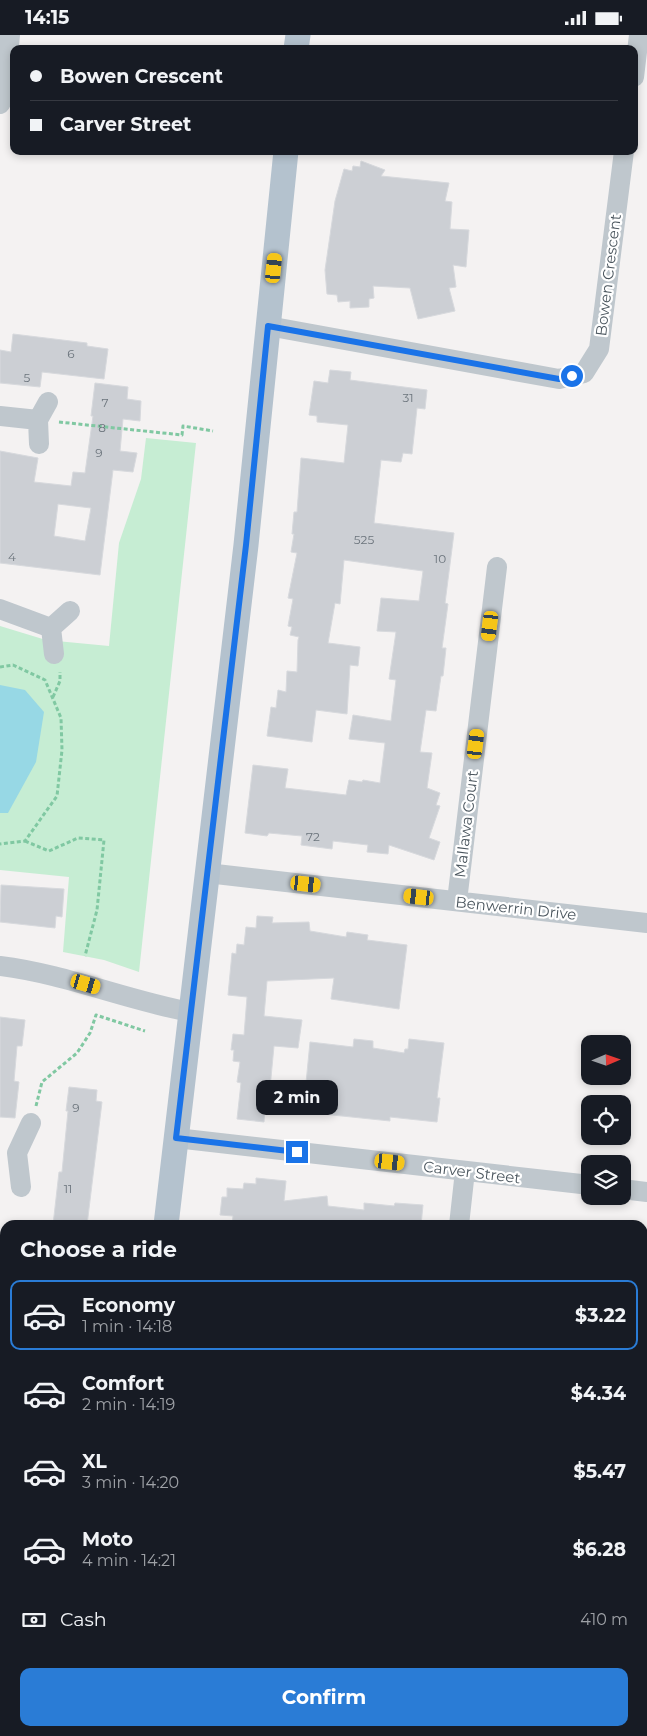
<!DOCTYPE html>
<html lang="en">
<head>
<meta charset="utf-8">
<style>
  body { margin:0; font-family:Montserrat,sans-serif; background:#20242c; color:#f1f3f6; height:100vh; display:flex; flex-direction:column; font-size:19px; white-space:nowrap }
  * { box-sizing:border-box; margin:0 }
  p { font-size:16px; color:#9ea1a6 }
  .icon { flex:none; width:28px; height:28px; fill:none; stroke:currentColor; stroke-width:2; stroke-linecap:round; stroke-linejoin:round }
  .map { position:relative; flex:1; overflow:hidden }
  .details { position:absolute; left:0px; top:1185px; width:648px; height:516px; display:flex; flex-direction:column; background:#171b24; border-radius:15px 15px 0 0; box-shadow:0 2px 8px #0003 }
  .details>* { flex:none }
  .banner { position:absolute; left:10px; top:10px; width:628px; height:110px; border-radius:10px; box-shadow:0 2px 8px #0003; display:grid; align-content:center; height:110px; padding:0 20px; background:#171b24 }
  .needle { width:32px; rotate:88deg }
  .tools { position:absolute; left:581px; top:1000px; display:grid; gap:10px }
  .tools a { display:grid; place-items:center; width:50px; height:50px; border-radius:10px; background:#171b24; box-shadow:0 2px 8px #0003; font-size:25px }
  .end { position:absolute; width:22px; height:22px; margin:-11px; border:6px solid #1a73e8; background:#fff; box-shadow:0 0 0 2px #fff }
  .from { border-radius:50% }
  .bubble { position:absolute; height:35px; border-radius:10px; background:#171b24; box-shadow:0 2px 8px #0003; font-size:16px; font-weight:700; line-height:35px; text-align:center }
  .car { position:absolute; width:15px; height:30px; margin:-15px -8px; border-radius:6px; box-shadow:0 0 4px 1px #0007; background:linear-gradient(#f5c518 24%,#345 0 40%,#f5c518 0 76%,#345 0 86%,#f5c518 0) }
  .banner b { display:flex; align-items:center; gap:18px; height:48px; font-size:19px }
  .banner b+b { border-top:1px solid #363941 }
  .banner i { width:12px; height:12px; background:#f1f3f6 }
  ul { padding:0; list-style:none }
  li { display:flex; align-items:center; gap:15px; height:70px; margin:0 10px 8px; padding:0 10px; border:2px solid transparent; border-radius:10px }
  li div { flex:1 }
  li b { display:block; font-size:19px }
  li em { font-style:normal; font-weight:700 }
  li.on { border-color:#2a7cd6 }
  li>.icon { width:45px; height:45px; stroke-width:1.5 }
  h2 { padding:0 20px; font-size:22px; line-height:60px }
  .pay { display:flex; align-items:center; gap:12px; height:55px; padding:0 20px; font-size:19px }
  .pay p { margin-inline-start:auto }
  .primary-button { display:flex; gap:10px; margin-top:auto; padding:10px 20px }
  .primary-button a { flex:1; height:58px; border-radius:10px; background:#2a7cd6; color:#fff; font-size:20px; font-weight:700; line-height:58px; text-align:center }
  .status { display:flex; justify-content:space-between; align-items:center; height:35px; padding:0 25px; background:#171b24; direction:ltr }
  .status svg { height:14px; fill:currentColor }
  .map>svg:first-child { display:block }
</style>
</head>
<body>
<div class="status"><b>14:15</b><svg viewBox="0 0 49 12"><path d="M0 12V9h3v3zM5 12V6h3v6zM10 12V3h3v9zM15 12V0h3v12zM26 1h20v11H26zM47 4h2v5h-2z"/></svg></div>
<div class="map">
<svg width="647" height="1701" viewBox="0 0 647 1701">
  <rect width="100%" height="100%" fill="#f4f2f2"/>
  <path fill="#c6edd3" d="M 146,403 L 196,408 L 139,937 L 104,925 L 63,917 L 69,842 L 0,835 L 0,591 L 46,605 L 109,611 L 119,508 L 141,444 Z"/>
  <path fill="#97d8e5" d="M 0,650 L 25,655 L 44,677 L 36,727 L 8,778 L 0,778 Z"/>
  <path fill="#cccfd4" stroke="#d7d9dd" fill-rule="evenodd" d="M 361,126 L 385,135 L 381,141 L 449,148 L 445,166 L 452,167 L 450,194 L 469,195 L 466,232 L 453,230 L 456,252 L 449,253 L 455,276 L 418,284 L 410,253 L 373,251 L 374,263 L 369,264 L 369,272 L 350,273 L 350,266 L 338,267 L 337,260 L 327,259 L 325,235 L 335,166 L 344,134 L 352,136 L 353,131 L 360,132 Z
    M 13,299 L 87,308 L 87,311 L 108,314 L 104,344 L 42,337 L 40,352 L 0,348 L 0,315 L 11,317 Z
    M 330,335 L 351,337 L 350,345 L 427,355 L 425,374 L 417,373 L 412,419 L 403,418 L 401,427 L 381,425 L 374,488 L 454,498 L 445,568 L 448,569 L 442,613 L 446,613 L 443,641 L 441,641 L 436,676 L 426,675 L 420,717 L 432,718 L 427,753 L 440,758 L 436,770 L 440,771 L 429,803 L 440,807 L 434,825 L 389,810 L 388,819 L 367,817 L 368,810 L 333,806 L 332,814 L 301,810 L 302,801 L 269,798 L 267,801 L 245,798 L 253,730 L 288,734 L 285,753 L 346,760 L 349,745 L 362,747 L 363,745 L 380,748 L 385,708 L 349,704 L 353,680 L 391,686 L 396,645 L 389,644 L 396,597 L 377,596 L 381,563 L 419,566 L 423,536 L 344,525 L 340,569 L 335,568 L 328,608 L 360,612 L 358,631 L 350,630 L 347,679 L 316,675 L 312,707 L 267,701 L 271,672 L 276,673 L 278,655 L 286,657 L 287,636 L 297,637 L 298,605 L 299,602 L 290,600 L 292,592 L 288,591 L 293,564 L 288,563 L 297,518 L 291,517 L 294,499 L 292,499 L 294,477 L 297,477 L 301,423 L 344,428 L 348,390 L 317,387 L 317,381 L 309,380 L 314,346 L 328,348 Z
    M 95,348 L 128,352 L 127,364 L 141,366 L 140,386 L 123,384 L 120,416 L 137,418 L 133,437 L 113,435 L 100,540 L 0,528 L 0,416 L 38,423 L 34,447 L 71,451 L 73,437 L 85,438 L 93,381 L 91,381 ZM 58,469 L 91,473 L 85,506 L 54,501 Z
    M 1,850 L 64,854 L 62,882 L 56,881 L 55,893 L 0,887 Z
    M 257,881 L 273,882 L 272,888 L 309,887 L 310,896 L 346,902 L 347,897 L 368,900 L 367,905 L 407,910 L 399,974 L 331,964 L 334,943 L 267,946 L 264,981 L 302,985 L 298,1013 L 274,1011 L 270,1053 L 305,1058 L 310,1007 L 353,1012 L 354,1004 L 373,1006 L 373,1013 L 404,1018 L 405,1014 L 408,1014 L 409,1004 L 444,1008 L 437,1063 L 440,1063 L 437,1087 L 390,1082 L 390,1086 L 265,1073 L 264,1087 L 237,1084 L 241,1048 L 237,1047 L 240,1027 L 233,1026 L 234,1015 L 231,1015 L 233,999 L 244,1000 L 247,962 L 228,960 L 232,918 L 236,919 L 237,909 L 244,910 L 246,892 L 256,893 Z
    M 0,982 L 25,985 L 22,1011 L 17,1011 L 14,1046 L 19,1047 L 15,1083 L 0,1082 Z
    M 69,1052 L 97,1055 L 96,1066 L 102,1067 L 87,1190 L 53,1190 L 59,1137 L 62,1137 L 68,1076 L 66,1076 Z
    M 256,1143 L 286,1146 L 284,1166 L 327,1161 L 328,1171 L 364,1175 L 364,1168 L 394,1171 L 395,1168 L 423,1170 L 421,1190 L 289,1190 L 253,1186 L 253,1190 L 232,1190 L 233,1181 L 220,1180 L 222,1162 L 227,1162 L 227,1153 L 243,1154 L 244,1148 L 256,1149 Z"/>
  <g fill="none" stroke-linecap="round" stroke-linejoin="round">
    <path stroke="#80c8a2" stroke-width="3" stroke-dasharray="4 2.5" stroke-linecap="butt" d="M 59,387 L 182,400 L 183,391 L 213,396
      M 0,632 L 13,630 L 45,645 L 61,683 L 62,715 L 57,761 L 25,806 L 0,809
      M 53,662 L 60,646 L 60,637
      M 25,806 L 49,816 L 78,803 L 104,805 L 97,875 L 85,921
      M 36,1071 L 42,1047 L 77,1018 L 90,998 L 96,980 L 145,996"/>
    <path stroke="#bfc7cd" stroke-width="20" d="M 634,42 L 639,0
      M 0,69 L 4,62 L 10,0
      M 268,291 L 559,344 L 584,338 L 599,314 L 624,116
      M 0,381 L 38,385
      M 39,409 L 38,385 L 48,367
      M 0,574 L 51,593
      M 54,619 L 51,593 L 70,576
      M 207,838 L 647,888
      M 457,866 L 497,532
      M 0,931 C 65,939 126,965 190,977
      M 176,1103 L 590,1150
      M 21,1152 L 17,1118 L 31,1088
      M 622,1154 L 647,1157
      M 459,1190 L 465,1136
      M 642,1598 L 647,1599"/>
    <path stroke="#b4c2ce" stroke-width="25" d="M 296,14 L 298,0
      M 166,1190 L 246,510 L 286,116
      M 105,1701 L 106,1696"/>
  </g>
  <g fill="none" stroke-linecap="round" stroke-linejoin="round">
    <path stroke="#1a73e8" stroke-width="6" d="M 297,1117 L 176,1103 L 246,510 L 268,291 L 559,344 L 572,341"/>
  </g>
  <g text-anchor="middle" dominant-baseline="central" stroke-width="4.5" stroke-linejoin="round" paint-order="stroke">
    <g font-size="12" fill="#6b747c">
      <text x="71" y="318">6</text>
      <text x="27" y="342">5</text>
      <text x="408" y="362">31</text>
      <text x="105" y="367">7</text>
      <text x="102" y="392">8</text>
      <text x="99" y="417">9</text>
      <text x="364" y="504">525</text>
      <text x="12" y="521">4</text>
      <text x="440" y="523">10</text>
      <text x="313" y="801">72</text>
      <text x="76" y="1072">9</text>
      <text x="68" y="1153">11</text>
    </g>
    <g font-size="15" fill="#4b565e" stroke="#fff">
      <text transform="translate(608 240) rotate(-83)">Bowen Crescent</text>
      <text transform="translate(466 789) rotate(-83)">Mallawa Court</text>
      <text transform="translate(516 873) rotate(6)">Benwerrin Drive</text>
      <text transform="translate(472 1137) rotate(7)">Carver Street</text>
    </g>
  </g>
</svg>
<div class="tools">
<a><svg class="needle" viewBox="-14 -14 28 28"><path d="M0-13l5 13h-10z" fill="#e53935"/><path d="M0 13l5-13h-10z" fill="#9ea1a6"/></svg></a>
<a><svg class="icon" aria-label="locate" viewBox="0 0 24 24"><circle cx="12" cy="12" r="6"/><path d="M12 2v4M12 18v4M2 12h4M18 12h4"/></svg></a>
<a><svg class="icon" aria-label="layers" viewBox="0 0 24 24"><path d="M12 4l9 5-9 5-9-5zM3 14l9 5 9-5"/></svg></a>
</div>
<i class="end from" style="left:572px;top:341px"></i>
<i class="end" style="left:297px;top:1117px"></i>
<div class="bubble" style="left:256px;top:1045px;width:82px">2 min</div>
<i class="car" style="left:274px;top:233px;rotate:6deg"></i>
<i class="car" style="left:490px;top:591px;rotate:187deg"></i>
<i class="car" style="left:476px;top:709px;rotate:7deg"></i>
<i class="car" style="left:306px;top:849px;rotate:96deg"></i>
<i class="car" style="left:419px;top:862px;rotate:276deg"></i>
<i class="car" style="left:86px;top:949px;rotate:106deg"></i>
<i class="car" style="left:390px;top:1127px;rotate:96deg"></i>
<div class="banner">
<b><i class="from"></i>Bowen Crescent</b>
<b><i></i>Carver Street</b>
</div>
<section class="details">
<h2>Choose a ride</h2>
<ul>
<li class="on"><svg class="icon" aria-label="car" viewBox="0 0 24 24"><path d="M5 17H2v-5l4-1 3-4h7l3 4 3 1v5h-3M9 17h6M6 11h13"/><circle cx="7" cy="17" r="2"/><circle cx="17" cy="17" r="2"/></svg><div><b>Economy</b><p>1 min · 14:18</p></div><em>$3.22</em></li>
<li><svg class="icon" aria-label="car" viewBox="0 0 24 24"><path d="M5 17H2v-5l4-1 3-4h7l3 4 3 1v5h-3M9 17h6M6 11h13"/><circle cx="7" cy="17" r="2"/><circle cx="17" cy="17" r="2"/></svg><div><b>Comfort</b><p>2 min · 14:19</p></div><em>$4.34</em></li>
<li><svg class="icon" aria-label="car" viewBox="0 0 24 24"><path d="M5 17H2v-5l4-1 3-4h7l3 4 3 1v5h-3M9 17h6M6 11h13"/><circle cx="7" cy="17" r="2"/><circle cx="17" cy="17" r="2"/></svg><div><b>XL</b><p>3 min · 14:20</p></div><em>$5.47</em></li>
<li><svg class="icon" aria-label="car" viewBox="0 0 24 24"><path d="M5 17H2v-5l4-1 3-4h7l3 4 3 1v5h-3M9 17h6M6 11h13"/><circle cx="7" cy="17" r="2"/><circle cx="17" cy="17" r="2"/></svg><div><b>Moto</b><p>4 min · 14:21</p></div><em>$6.28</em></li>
</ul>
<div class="pay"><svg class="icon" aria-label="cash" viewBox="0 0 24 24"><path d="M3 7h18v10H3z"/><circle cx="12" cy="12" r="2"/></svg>Cash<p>410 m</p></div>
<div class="primary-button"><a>Confirm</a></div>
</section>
</div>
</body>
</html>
